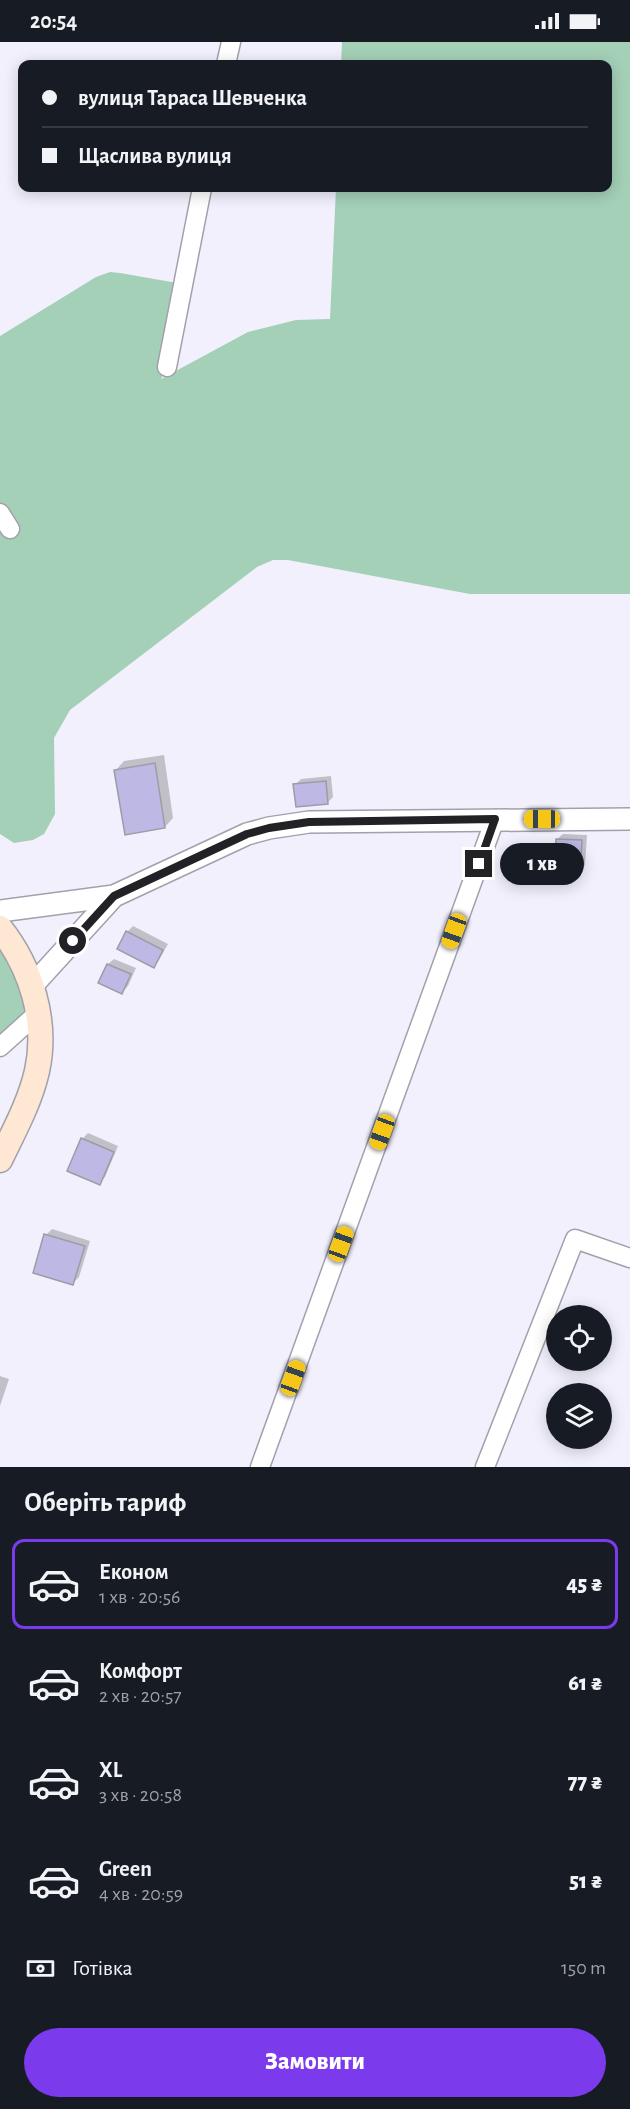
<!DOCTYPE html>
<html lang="uk">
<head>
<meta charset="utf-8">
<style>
  body { margin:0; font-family:"Alegreya Sans",sans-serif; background:#20242c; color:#f1f3f6; height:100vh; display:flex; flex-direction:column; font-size:22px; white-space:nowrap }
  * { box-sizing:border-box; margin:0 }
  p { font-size:20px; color:#9ea1a6 }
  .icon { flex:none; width:33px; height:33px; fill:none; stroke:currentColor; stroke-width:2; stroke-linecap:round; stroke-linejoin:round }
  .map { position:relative; height:1425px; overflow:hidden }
  .sheet { display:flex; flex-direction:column; background:#171b24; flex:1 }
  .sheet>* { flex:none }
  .top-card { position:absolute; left:18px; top:18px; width:594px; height:132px; border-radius:12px; box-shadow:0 3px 15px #0003; display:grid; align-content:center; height:132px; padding:0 24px; background:#171b24 }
  .buttons { position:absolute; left:546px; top:1263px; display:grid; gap:12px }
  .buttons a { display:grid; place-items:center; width:66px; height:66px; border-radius:50%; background:#171b24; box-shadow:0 3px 15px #0003; font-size:30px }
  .end { position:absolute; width:27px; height:27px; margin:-14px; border:8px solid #222125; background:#fff; box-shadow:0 0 0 3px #fff }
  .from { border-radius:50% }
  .bubble { position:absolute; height:42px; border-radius:21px; background:#171b24; box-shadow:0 3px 15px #0003; font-size:20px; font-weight:800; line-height:42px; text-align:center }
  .car { position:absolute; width:18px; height:36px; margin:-18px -9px; border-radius:8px; box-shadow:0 0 4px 2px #0007; background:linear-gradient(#f5c518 24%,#345 0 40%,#f5c518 0 76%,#345 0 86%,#f5c518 0) }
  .top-card b { display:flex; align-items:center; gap:21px; height:57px; font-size:22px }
  .top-card b+b { border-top:2px solid #363941 }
  .top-card i { width:15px; height:15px; background:#f1f3f6 }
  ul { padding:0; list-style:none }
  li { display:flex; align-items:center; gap:18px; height:90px; margin:0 12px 9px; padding:0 12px; border:3px solid transparent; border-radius:12px }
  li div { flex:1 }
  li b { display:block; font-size:22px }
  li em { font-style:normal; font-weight:800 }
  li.on { border-color:#7c3aed }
  li>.icon { width:54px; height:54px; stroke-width:1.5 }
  h2 { padding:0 24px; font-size:27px; line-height:72px }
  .pay { display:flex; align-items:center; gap:15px; height:66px; padding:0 24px; font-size:22px }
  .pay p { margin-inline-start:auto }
  .primary-button { display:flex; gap:12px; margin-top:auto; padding:12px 24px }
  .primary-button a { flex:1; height:69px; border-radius:36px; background:#7c3aed; color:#fff; font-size:24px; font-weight:800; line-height:69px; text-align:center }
  .status { display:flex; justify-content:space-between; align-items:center; height:42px; padding:0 30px; background:#171b24; direction:ltr }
  .status svg { height:16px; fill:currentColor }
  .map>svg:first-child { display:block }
</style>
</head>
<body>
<div class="status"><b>20:54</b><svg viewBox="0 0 49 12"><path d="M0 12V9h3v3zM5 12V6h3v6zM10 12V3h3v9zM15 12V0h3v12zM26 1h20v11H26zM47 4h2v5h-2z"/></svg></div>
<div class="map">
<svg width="630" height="1425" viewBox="0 0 630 1425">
  <rect width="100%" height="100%" fill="#f2f0fc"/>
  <path fill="#a4d0b7" d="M 342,0 L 630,0 L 630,552 L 470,552 L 288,518 L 273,518 L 257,525 L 70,668 L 54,696 L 55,772 L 44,792 L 33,798 L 14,801 L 0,792 L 0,294 L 96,235 L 110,230 L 120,231 L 183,242 L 167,325 L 161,337 L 248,290 L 296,278 L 330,277 L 336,146 L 608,146 L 608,22 L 341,22 Z
    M 0,886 L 39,970 L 0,1005 Z"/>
  <path fill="#0003" d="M 164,713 L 173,776 L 165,785 L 116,728 L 124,719 Z
    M 331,734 L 333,755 L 328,760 L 295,743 L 301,737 Z
    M 563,792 L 587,793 L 585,823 L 580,829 L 557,797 Z
    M 133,884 L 168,902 L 159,918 L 153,924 L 127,890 Z
    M 114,917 L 136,926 L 128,944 L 122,950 L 108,922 Z
    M 88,1091 L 118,1104 L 105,1135 L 99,1141 L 82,1097 Z
    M 52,1187 L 90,1199 L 79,1235 L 73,1241 L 46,1193 Z
    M 0,1334 L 9,1337 L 0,1364 Z"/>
  <path fill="#beb8e4" stroke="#9d9ca6" stroke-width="1.5" d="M 155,721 L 165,786 L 125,793 L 114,728 Z
    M 326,739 L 328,762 L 296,765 L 293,742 Z
    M 556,797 L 582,798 L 580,831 L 554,829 Z
    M 126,889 L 163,908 L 154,926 L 117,907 Z
    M 107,922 L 131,932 L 122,952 L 98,941 Z
    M 81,1096 L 114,1110 L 100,1143 L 67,1129 Z
    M 44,1192 L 85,1204 L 73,1243 L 33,1231 Z"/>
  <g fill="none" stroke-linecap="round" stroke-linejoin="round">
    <g stroke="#a2a0ab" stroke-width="21">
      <path id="minor" d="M 226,22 L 231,0
        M 167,325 L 202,146
        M 0,471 L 10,487
        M 0,1005 L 39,970
        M 260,1425 L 495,777
        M 485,1425 L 575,1197 L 630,1216"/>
    </g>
    <g stroke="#a2a0ab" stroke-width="24">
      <path id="tertiary" d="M 0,869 L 114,854 L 247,792 L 269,786 L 309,780 L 630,777
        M 32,944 L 114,854"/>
    </g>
    <g stroke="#a2a0ab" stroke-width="27">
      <path id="secondary" d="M 0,886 C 31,925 48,979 37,1029 C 30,1060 14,1089 0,1118"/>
    </g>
    <use href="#minor" stroke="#fff" stroke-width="18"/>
    <use href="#tertiary" stroke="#fff" stroke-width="21"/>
    <use href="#secondary" stroke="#fee8d3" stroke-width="24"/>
  </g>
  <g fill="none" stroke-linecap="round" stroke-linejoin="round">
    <path stroke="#222125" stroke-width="8" d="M 73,899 L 114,854 L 247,792 L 269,786 L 309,780 L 495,777 L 479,822"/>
  </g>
</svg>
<div class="buttons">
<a><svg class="icon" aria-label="locate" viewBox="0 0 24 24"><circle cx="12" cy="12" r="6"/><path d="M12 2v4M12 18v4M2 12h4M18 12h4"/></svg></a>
<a><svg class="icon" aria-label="layers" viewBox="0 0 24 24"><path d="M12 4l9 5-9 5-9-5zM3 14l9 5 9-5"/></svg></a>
</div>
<i class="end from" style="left:73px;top:899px"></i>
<i class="end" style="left:479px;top:822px"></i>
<div class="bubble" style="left:500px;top:801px;width:84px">1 хв</div>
<i class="car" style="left:542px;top:777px;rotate:270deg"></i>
<i class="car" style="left:454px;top:889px;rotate:200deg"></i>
<i class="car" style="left:382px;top:1090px;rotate:200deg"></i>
<i class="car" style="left:341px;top:1202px;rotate:20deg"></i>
<i class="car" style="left:293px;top:1336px;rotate:20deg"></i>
<div class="top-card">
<b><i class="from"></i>вулиця Тараса Шевченка</b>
<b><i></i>Щаслива вулиця</b>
</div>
</div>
<section class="sheet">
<h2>Оберіть тариф</h2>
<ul>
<li class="on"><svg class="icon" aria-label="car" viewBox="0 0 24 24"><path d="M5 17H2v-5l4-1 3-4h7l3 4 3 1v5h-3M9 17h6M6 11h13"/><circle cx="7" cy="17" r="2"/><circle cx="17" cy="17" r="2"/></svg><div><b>Економ</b><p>1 хв · 20:56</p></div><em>45 ₴</em></li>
<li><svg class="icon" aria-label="car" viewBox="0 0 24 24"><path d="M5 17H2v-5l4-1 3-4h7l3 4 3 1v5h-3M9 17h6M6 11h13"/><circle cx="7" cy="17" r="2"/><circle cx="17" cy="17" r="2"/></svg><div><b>Комфорт</b><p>2 хв · 20:57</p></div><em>61 ₴</em></li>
<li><svg class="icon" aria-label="car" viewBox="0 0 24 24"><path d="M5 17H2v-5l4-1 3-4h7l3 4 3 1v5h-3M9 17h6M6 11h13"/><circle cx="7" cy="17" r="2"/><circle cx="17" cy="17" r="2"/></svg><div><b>XL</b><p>3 хв · 20:58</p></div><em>77 ₴</em></li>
<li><svg class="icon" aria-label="car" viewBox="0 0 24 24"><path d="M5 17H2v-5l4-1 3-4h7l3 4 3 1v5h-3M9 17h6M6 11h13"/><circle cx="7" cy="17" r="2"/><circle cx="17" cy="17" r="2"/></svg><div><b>Green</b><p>4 хв · 20:59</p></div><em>51 ₴</em></li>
</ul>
<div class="pay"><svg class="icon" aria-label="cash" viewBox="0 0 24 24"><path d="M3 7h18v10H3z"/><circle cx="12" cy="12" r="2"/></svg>Готівка<p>150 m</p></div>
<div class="primary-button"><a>Замовити</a></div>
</section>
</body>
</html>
